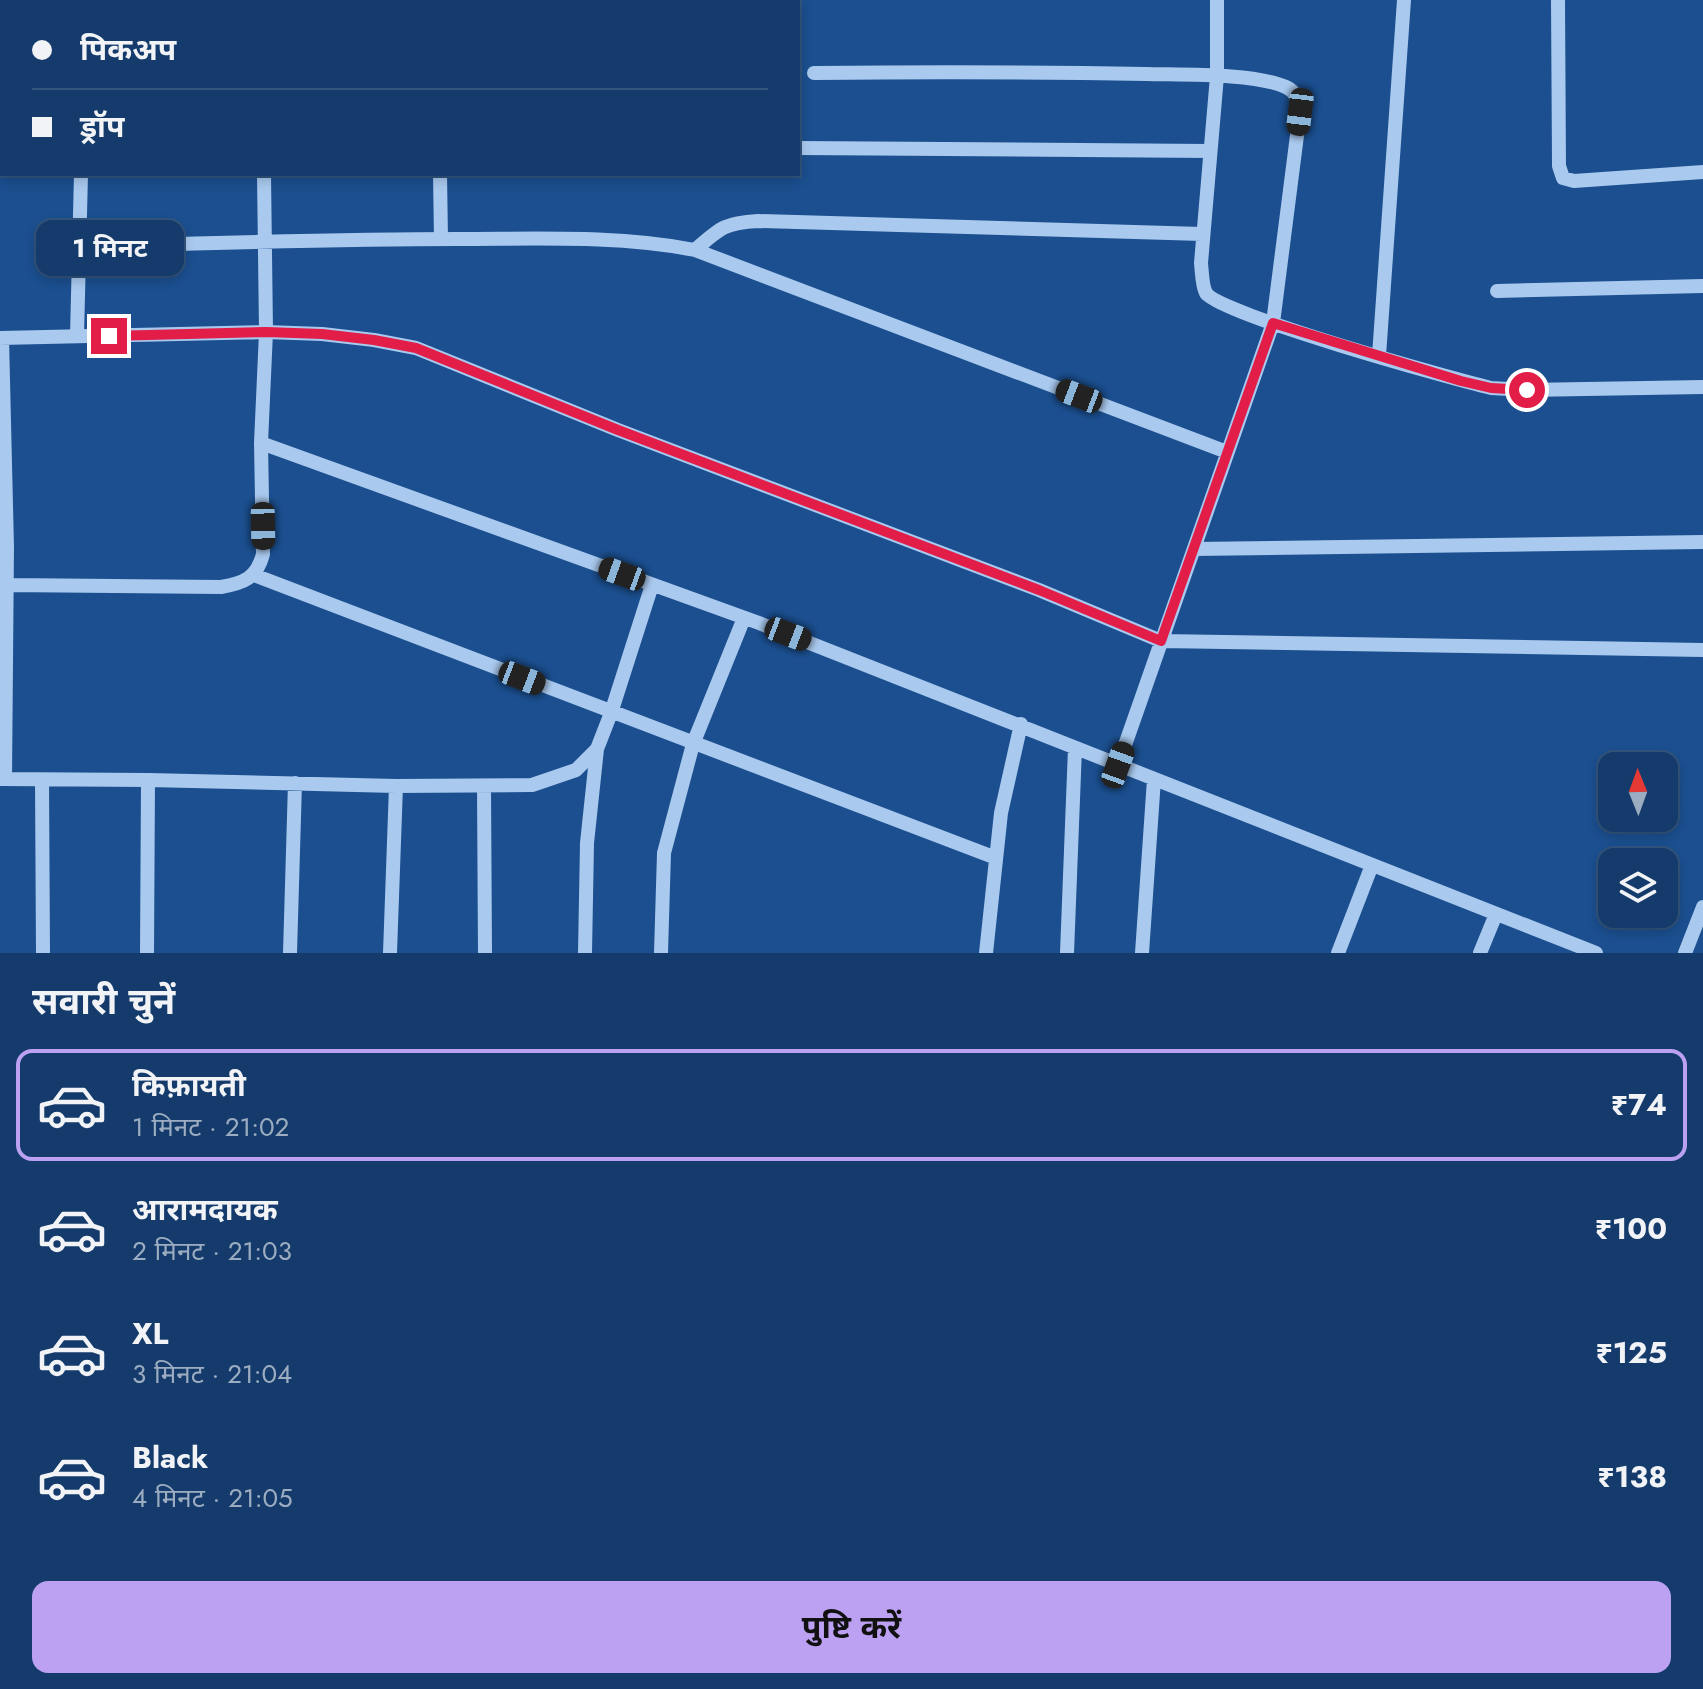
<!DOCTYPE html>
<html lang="hi">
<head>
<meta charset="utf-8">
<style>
  body { margin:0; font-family:Jost,"Noto Sans Devanagari",sans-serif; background:#1d4271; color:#f1f3f6; height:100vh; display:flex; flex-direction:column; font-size:30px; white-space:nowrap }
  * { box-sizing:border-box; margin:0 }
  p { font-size:26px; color:#9dadc1 }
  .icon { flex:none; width:44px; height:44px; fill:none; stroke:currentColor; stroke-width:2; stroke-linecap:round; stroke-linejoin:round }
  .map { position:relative; height:953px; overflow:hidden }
  .details { display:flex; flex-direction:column; background:#143b6b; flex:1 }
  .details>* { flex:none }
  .top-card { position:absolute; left:0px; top:0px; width:800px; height:176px; box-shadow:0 4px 12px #0003,0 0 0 2px #33557e; display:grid; align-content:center; height:176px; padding:0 32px; background:#143b6b }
  .needle { width:52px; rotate:359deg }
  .buttons { position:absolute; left:1598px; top:752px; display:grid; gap:16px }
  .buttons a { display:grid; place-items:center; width:80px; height:80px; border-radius:16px; background:#143b6b; box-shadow:0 4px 12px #0003,0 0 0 2px #33557e; font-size:40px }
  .end { position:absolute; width:36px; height:36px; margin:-18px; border:10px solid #e11d48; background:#fff; box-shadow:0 0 0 4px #fff }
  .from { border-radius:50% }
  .bubble { position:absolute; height:56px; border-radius:16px; background:#143b6b; box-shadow:0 4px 12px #0003,0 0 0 2px #33557e; font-size:26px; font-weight:700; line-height:56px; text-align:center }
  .car { position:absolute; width:24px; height:48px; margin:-24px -12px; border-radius:10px; box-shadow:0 0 6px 2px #0007; background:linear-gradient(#222 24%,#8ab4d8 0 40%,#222 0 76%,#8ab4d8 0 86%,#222 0) }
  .top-card b { display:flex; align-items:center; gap:28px; height:76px; font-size:30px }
  .top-card b+b { border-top:2px solid #33557e }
  .top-card i { width:20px; height:20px; background:#f1f3f6 }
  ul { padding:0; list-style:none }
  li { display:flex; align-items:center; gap:24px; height:112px; margin:0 16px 12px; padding:0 16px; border:4px solid transparent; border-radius:16px }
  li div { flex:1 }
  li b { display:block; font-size:30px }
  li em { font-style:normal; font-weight:700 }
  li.selected { border-color:#bca0f2 }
  li>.icon { width:72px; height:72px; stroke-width:1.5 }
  h2 { padding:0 32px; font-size:36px; line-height:96px }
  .primary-button { display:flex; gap:16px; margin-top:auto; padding:16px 32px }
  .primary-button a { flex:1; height:92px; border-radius:16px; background:#bca0f2; color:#111; font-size:32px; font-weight:700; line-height:92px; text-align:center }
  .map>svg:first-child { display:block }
</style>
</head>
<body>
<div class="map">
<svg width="1703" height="953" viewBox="0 0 1703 953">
  <rect width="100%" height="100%" fill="#1b4f8f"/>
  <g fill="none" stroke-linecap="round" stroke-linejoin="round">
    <path stroke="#a9c9ee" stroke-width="14" d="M 81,0 L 81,2
      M 437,0 L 437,2
      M 1217,0 L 1217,76 L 1201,263 C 1202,272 1202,286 1206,293 C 1219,314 1453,379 1491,388 L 1527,390 L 1703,387
      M 1558,0 L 1559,166 L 1563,178 L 1574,181 L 1703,172
      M 265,2 L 265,0
      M 814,73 C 925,72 1035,72 1146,74 C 1183,75 1254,73 1286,87 C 1297,92 1298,101 1300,112 L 1273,323 L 1118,765
      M 798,148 L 1210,151
      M 440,174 L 441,239
      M 81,247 C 207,243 333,239 458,239 C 537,239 618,235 695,250 L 1227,452
      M 695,250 C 720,228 724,223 758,221 L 1202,234
      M 1497,291 L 1703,286
      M 77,336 L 81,174
      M 0,338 L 266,332 L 322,334 L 374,340 L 416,348 L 618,430 L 1039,590 L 1161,641 L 1703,650
      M 2,338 L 7,547 L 5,779
      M 1379,356 L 1404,0
      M 261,443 L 759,623 L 1596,953
      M 1194,549 L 1703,542
      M 254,575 L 996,858
      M 7,585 L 221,587 C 244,583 257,578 263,554 L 261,443 L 266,332 L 264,174
      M 0,779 L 148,780 L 396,786 L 532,785 L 576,770 L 597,749 L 611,713 L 652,585
      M 42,780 L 43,953
      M 484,786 L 485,953
      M 147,953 L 148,780
      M 290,953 L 295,783
      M 390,953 L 396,786
      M 585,953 L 587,843 L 597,749
      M 661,953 L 664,853 L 693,744 L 744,618
      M 986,953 L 1001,813 L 1021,724
      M 1067,953 L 1075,748
      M 1142,953 L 1154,779
      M 1338,953 L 1372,865
      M 1480,953 L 1496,914
      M 1685,953 L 1703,907"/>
  </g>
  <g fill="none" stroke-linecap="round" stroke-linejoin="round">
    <path stroke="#e11d48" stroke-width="10" d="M 109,336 L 266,332 L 322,334 L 374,340 L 416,348 L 618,430 L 1039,590 L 1161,641 L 1273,323 L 1461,381 L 1491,388 L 1527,390"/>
  </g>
</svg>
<div class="buttons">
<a><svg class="needle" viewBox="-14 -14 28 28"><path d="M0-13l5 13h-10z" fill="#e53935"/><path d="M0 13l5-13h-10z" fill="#9dadc1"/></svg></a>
<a><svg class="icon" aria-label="layers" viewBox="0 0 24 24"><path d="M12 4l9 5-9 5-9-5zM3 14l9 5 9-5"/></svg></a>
</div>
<i class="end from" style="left:1527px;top:390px"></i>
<i class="end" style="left:109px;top:336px"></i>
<div class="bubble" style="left:36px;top:220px;width:148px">1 मिनट</div>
<i class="car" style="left:1300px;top:112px;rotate:187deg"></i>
<i class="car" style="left:1079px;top:396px;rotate:291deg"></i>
<i class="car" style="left:263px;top:526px;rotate:179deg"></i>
<i class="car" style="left:622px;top:574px;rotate:290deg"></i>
<i class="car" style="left:788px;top:634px;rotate:111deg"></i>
<i class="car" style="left:522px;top:678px;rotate:111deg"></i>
<i class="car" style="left:1118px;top:765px;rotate:20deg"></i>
<div class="top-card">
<b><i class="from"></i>पिकअप</b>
<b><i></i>ड्रॉप</b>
</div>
</div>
<section class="details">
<h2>सवारी चुनें</h2>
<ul>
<li class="selected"><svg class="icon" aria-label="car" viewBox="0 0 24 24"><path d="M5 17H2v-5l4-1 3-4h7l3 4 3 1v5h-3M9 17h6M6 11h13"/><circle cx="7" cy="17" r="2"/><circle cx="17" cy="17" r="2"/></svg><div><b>किफ़ायती</b><p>1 मिनट · 21:02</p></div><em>₹74</em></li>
<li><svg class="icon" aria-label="car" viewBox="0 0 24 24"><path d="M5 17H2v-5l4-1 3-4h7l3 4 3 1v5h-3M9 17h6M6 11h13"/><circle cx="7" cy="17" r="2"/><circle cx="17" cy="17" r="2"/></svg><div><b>आरामदायक</b><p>2 मिनट · 21:03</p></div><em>₹100</em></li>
<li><svg class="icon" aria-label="car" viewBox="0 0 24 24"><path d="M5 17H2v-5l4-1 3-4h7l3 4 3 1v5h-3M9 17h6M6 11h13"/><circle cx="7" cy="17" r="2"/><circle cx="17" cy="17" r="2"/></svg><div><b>XL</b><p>3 मिनट · 21:04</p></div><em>₹125</em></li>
<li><svg class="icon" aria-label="car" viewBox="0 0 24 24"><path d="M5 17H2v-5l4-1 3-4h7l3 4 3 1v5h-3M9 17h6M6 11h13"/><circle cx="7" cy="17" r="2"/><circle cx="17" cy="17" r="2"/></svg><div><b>Black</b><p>4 मिनट · 21:05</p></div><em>₹138</em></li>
</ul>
<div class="primary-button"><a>पुष्टि करें</a></div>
</section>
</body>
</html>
